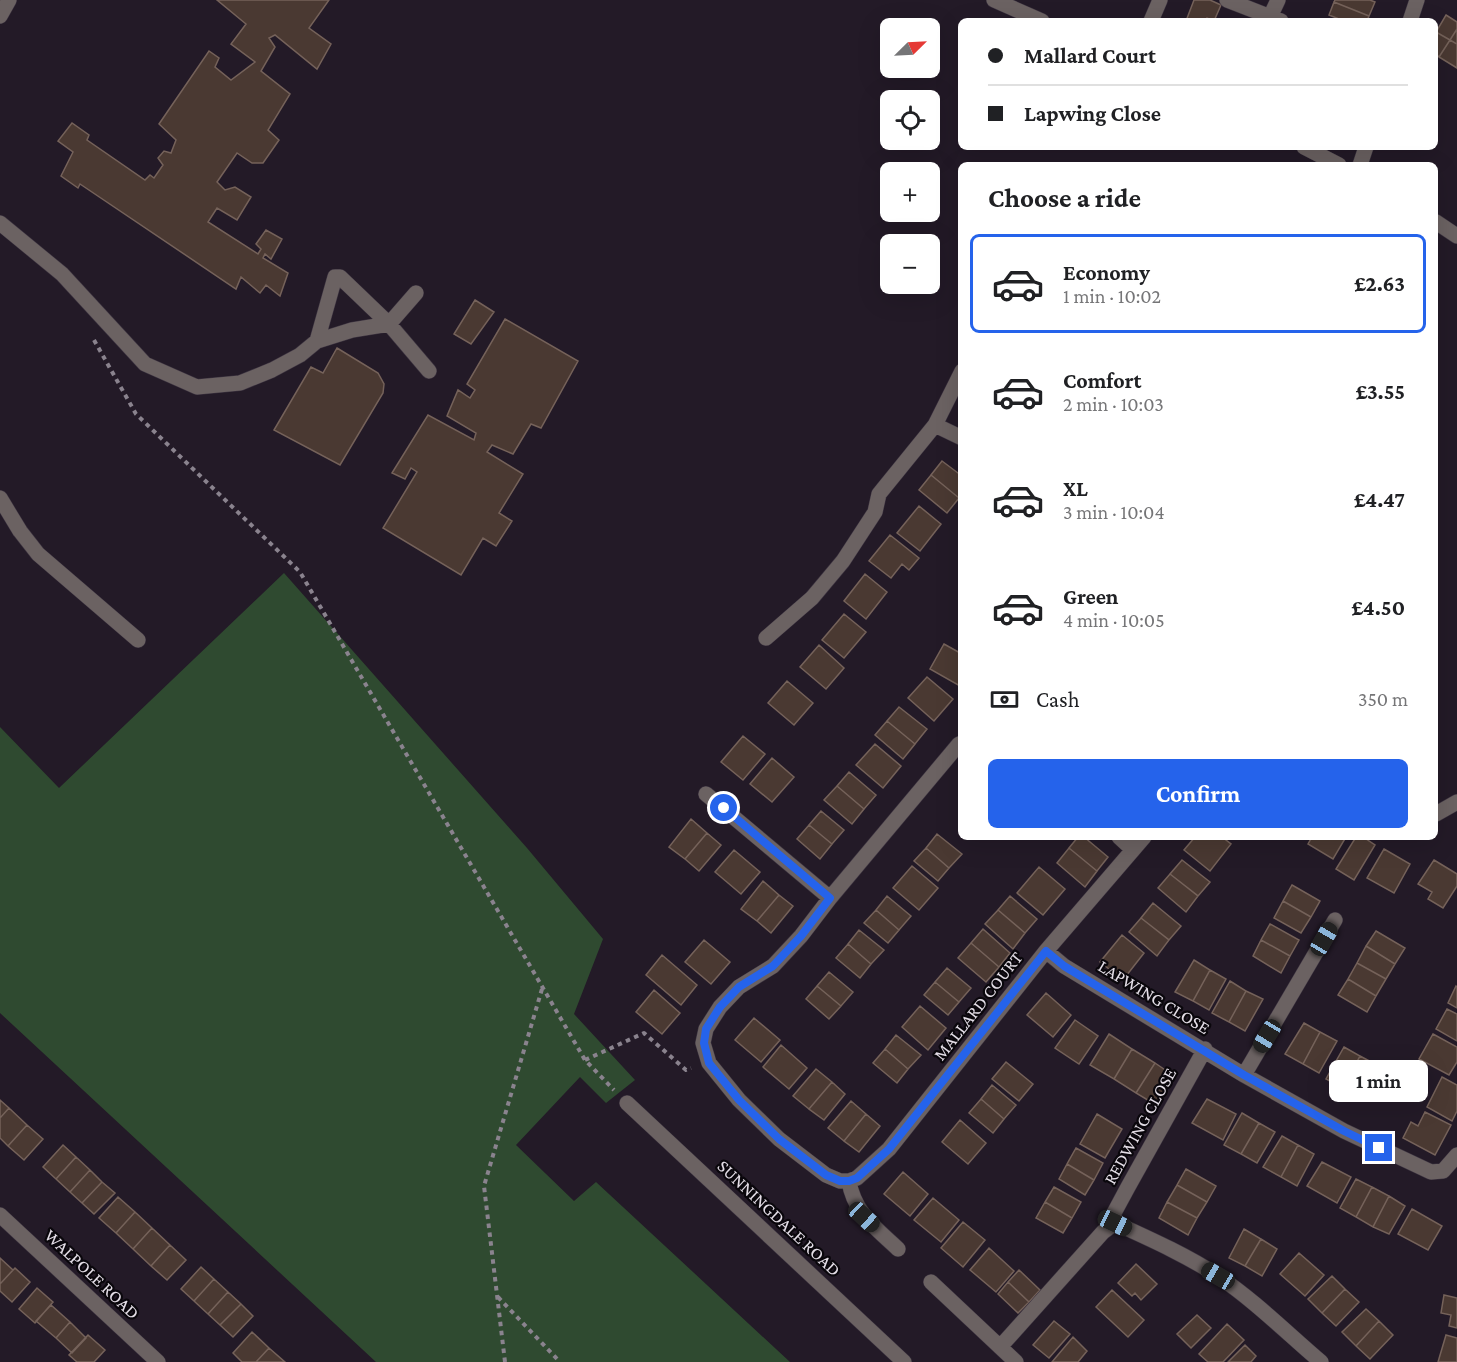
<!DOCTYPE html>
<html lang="en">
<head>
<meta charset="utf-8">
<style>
  body { margin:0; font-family:"Crimson Pro",serif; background:#f6f6f6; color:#202124; height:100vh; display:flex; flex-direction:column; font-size:22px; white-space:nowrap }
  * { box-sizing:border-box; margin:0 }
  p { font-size:20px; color:#757577 }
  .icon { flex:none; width:33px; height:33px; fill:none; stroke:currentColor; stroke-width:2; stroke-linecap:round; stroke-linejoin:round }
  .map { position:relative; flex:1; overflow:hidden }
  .side { position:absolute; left:958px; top:162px; width:480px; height:678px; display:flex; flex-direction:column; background:#fff; border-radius:9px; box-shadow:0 6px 24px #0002 }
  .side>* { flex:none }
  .hud { position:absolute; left:958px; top:18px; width:480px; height:132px; border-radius:9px; box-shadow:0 6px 24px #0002; display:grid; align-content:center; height:132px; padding:0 30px; background:#fff }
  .needle { width:39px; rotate:66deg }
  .buttons { position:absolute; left:880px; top:18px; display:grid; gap:12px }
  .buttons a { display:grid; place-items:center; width:60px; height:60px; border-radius:9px; background:#fff; box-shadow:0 6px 24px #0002; font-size:30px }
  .end { position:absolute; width:27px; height:27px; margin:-14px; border:8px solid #2563eb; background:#fff; box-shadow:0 0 0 3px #fff }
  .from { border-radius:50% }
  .bubble { position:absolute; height:42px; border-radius:9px; background:#fff; box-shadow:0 6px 24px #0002; font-size:20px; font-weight:700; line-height:42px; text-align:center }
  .car { position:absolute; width:18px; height:36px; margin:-18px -9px; border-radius:8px; box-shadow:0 0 4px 2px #0007; background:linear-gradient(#222 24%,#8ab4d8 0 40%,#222 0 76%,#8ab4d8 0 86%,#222 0) }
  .hud b { display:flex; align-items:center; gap:21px; height:57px; font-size:22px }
  .hud b+b { border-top:2px solid #e0e0e0 }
  .hud i { width:15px; height:15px; background:#202124 }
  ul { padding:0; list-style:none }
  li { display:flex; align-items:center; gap:18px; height:99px; margin:0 12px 9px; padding:0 18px; border:3px solid transparent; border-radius:9px }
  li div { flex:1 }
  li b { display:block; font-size:22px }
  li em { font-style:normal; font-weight:700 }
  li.active { border-color:#2563eb }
  li>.icon { width:54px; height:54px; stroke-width:1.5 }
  h2 { padding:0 30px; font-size:27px; line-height:72px }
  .pay { display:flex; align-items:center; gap:15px; height:66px; padding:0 30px; font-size:22px }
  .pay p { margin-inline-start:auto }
  .primary-button { display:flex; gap:12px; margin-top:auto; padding:12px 30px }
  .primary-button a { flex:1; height:69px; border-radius:9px; background:#2563eb; color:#fff; font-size:24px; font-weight:700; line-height:69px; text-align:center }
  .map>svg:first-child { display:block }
</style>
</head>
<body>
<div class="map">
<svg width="1457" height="1362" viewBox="0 0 1457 1362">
  <rect width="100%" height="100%" fill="#231a27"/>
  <path fill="#2f4a30" d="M 284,573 L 527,848 L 603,939 L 574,1014 L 635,1080 L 606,1103 L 580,1077 L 516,1145 L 574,1201 L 596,1182 L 790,1362 L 376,1362 L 0,1013 L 0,727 L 59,788 Z"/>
  <path fill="#4a3932" stroke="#75625a" stroke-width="1.5" d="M 217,0 L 329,0 L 309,28 L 331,44 L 317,69 L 275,35 L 269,38 L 275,47 L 261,71 L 290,94 L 268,130 L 279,140 L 263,163 L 252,163 L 237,153 L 217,182 L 225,190 L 235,187 L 251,197 L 237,220 L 217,208 L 208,222 L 258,254 L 261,249 L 256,244 L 266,230 L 282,239 L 271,259 L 265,254 L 263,258 L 288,273 L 280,296 L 266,285 L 260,293 L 241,277 L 236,289 L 80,184 L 78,188 L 61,176 L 73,152 L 58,141 L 72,123 L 89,135 L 87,140 L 145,180 L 150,175 L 154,178 L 163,165 L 158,158 L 164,151 L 171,153 L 176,140 L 159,124 L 209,51 L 219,58 L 215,67 L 231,80 L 255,62 L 231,44 L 246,24 Z
    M 1194,0 L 1210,0 L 1221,5 L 1214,21 L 1207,18 L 1206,21 L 1186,21 Z
    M 1335,0 L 1370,0 L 1375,2 L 1369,16 L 1334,2 Z
    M 1334,2 L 1369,16 L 1367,21 L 1344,21 L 1329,15 Z
    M 1446,15 L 1457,22 L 1457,29 L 1450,40 L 1436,32 Z
    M 1457,29 L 1457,44 L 1450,40 Z
    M 1436,32 L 1450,40 L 1439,57 L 1436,54 Z
    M 1450,40 L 1457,44 L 1457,68 L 1439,57 Z
    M 475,300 L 494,312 L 471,344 L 454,334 Z
    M 505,319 L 578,361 L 541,428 L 531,424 L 513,454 L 492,445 L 487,452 L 523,474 L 499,513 L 512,521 L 496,546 L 483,538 L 461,575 L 383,528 L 417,472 L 411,468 L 405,479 L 392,473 L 428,415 L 474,440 L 476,433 L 447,416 L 458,390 L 470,398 L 475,390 L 467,384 Z
    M 337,348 L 378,373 L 384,384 L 383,393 L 340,465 L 274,430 L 311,367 L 323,373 Z
    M 942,461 L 962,476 L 962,494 L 959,498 L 931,475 Z
    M 931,475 L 959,498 L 947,513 L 919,490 Z
    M 919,506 L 941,524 L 920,551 L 897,533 Z
    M 890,535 L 919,558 L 909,570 L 902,564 L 891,578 L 869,561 Z
    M 865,574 L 887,592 L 866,619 L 844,601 Z
    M 844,614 L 866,632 L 844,658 L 822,640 Z
    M 944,644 L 962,654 L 960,686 L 930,669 Z
    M 819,645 L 844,668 L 826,689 L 800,667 Z
    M 927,677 L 953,699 L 934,721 L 908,698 Z
    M 787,681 L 813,703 L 794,725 L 768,703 Z
    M 899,707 L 927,729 L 915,744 L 887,721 Z
    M 887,721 L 915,744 L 903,759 L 875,735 Z
    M 743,736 L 765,754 L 743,780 L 721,762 Z
    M 875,744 L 901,766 L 883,788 L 856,765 Z
    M 772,758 L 794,777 L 772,802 L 750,784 Z
    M 849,772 L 876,795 L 864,809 L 837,786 Z
    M 837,786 L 864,809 L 852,824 L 824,800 Z
    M 821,811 L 844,830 L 832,844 L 809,825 Z
    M 691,819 L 707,833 L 685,859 L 669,847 Z
    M 809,825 L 832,844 L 820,859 L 797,839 Z
    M 707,833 L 721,845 L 699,871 L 685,859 Z
    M 937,834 L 962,854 L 949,868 L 926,848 Z
    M 1078,837 L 1084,837 L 1108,857 L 1097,871 L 1069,848 Z
    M 1195,837 L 1222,837 L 1231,844 L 1210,871 L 1184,850 Z
    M 1312,837 L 1346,837 L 1333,859 L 1308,844 Z
    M 1356,837 L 1363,837 L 1375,845 L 1354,880 L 1336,869 Z
    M 926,848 L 949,868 L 938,881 L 914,861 Z
    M 1069,848 L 1097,871 L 1085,887 L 1057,863 Z
    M 1384,849 L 1410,864 L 1394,893 L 1367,878 Z
    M 734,850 L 760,872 L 741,894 L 715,872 Z
    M 1182,860 L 1210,882 L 1198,896 L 1170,874 Z
    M 1434,860 L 1457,874 L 1457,886 L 1443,908 L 1428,899 L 1432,892 L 1418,884 Z
    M 912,866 L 938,888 L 919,910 L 893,888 Z
    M 1039,867 L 1065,889 L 1043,915 L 1017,893 Z
    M 1170,874 L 1198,896 L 1186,912 L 1158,888 Z
    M 763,881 L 779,895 L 757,921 L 741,909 Z
    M 1292,885 L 1320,901 L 1311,917 L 1283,901 Z
    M 779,895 L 793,906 L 771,933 L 757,921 Z
    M 887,896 L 911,916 L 899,930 L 876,910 Z
    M 1010,896 L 1037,919 L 1025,933 L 998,910 Z
    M 1283,901 L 1311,917 L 1301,933 L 1274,918 Z
    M 1153,903 L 1181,926 L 1169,940 L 1141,918 Z
    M 876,910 L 899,930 L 888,943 L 864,923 Z
    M 998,910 L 1025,933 L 1013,949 L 985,924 Z
    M 1141,918 L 1169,940 L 1157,956 L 1129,932 Z
    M 1270,924 L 1299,940 L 1290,956 L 1261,940 Z
    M 983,929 L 1010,953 L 999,967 L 971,943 Z
    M 859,930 L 884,950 L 871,964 L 848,944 Z
    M 1376,931 L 1405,948 L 1395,964 L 1366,946 Z
    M 1122,935 L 1144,953 L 1123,980 L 1100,962 Z
    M 704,940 L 730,962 L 711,984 L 685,962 Z
    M 1261,940 L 1290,956 L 1281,973 L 1253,956 Z
    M 971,943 L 999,967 L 986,982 L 958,958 Z
    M 848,944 L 871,964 L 860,978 L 836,958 Z
    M 1366,946 L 1395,964 L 1386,979 L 1357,963 Z
    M 662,955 L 697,985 L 681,1005 L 646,975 Z
    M 1194,960 L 1210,970 L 1193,1001 L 1175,992 Z
    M 1357,963 L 1386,979 L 1376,996 L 1348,979 Z
    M 947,968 L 971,988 L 959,1002 L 935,982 Z
    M 1210,970 L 1226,979 L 1209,1010 L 1193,1001 Z
    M 829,972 L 853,992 L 841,1006 L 817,986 Z
    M 1348,979 L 1376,996 L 1367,1012 L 1338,995 Z
    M 1230,981 L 1246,991 L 1229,1022 L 1212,1013 Z
    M 935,982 L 959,1002 L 948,1015 L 924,995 Z
    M 817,986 L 841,1006 L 829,1019 L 806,999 Z
    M 1456,986 L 1457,987 L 1457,1008 L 1448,1003 Z
    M 654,990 L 680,1013 L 662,1034 L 636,1012 Z
    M 1246,991 L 1263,999 L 1245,1031 L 1229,1022 Z
    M 1046,993 L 1071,1015 L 1053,1037 L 1027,1015 Z
    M 920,1006 L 946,1028 L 928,1050 L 902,1027 Z
    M 1447,1009 L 1457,1014 L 1457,1041 L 1436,1029 Z
    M 754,1018 L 780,1040 L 761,1062 L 735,1040 Z
    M 1075,1020 L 1098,1036 L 1079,1064 L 1055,1048 Z
    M 1304,1023 L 1320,1032 L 1303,1064 L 1285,1054 Z
    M 1320,1032 L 1337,1041 L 1319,1073 L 1303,1064 Z
    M 1109,1034 L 1132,1049 L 1114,1079 L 1090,1065 Z
    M 1433,1034 L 1457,1047 L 1457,1062 L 1449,1075 L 1419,1059 Z
    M 896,1035 L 921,1055 L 908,1069 L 885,1049 Z
    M 781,1045 L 807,1068 L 789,1089 L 763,1067 Z
    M 1344,1047 L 1360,1056 L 1343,1088 L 1326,1079 Z
    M 885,1049 L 908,1069 L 897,1083 L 873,1063 Z
    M 1132,1049 L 1155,1063 L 1136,1093 L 1114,1079 Z
    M 1360,1056 L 1377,1065 L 1359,1097 L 1343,1088 Z
    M 1006,1062 L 1033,1084 L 1019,1101 L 992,1079 Z
    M 1155,1063 L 1174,1076 L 1156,1105 L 1136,1093 Z
    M 816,1069 L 832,1082 L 809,1109 L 793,1096 Z
    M 1442,1077 L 1457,1085 L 1457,1111 L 1452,1121 L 1427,1107 Z
    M 832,1082 L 845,1094 L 824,1120 L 809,1109 Z
    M 992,1085 L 1016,1105 L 1004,1119 L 981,1099 Z
    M 981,1099 L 1004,1119 L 993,1133 L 969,1113 Z
    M 1207,1099 L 1236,1114 L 1223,1140 L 1192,1123 Z
    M 0,1100 L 9,1108 L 0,1118 Z
    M 851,1101 L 866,1114 L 844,1141 L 828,1128 Z
    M 9,1108 L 27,1125 L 8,1146 L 0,1138 L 0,1118 Z
    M 1425,1112 L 1451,1125 L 1435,1155 L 1403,1138 L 1411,1122 L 1418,1126 Z
    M 1242,1113 L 1259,1123 L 1241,1154 L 1224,1145 Z
    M 866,1114 L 880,1126 L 859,1152 L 844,1141 Z
    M 1097,1114 L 1122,1129 L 1105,1158 L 1080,1144 Z
    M 960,1120 L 986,1143 L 968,1164 L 942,1142 Z
    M 1259,1123 L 1275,1132 L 1257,1163 L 1241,1154 Z
    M 27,1125 L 43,1139 L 24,1160 L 8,1146 Z
    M 1282,1136 L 1298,1145 L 1281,1177 L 1263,1167 Z
    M 63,1145 L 76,1157 L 56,1179 L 43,1167 Z
    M 1298,1145 L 1314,1154 L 1297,1186 L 1281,1177 Z
    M 1076,1148 L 1103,1163 L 1094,1180 L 1067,1164 Z
    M 76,1157 L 90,1170 L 70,1192 L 56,1179 Z
    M 1322,1162 L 1351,1177 L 1337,1203 L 1307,1186 Z
    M 1067,1164 L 1094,1180 L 1085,1195 L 1059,1179 Z
    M 1186,1169 L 1216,1186 L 1207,1202 L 1177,1185 Z
    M 90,1170 L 102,1182 L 82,1203 L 70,1192 Z
    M 903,1172 L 928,1194 L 910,1216 L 884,1194 Z
    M 1356,1179 L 1372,1187 L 1356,1217 L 1340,1208 Z
    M 102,1182 L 115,1193 L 94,1214 L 82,1203 Z
    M 1177,1185 L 1207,1202 L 1197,1218 L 1167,1202 Z
    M 1054,1187 L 1081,1202 L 1072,1218 L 1045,1202 Z
    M 1372,1187 L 1389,1196 L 1373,1227 L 1356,1217 Z
    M 1389,1196 L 1405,1206 L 1389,1234 L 1373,1227 Z
    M 118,1197 L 135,1212 L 116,1233 L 99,1218 Z
    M 933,1198 L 959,1220 L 941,1242 L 914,1220 Z
    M 1045,1202 L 1072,1218 L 1063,1233 L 1036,1218 Z
    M 1167,1202 L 1197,1218 L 1188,1235 L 1159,1218 Z
    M 1412,1209 L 1442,1226 L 1428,1250 L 1398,1234 Z
    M 135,1212 L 152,1228 L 133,1249 L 116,1233 Z
    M 963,1222 L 985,1240 L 963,1267 L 941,1248 Z
    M 152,1228 L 170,1245 L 151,1266 L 133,1249 Z
    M 1244,1229 L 1261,1239 L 1245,1266 L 1229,1258 Z
    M 1261,1239 L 1277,1249 L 1262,1276 L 1245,1266 Z
    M 170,1245 L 186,1260 L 167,1280 L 151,1266 Z
    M 989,1248 L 1014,1271 L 996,1292 L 970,1270 Z
    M 1299,1253 L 1324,1275 L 1305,1296 L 1280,1274 Z
    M 0,1258 L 13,1270 L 0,1284 Z
    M 1136,1264 L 1157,1284 L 1141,1300 L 1135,1293 L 1132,1296 L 1118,1283 Z
    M 201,1267 L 214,1279 L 194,1301 L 181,1289 Z
    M 15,1268 L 30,1282 L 12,1302 L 0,1291 L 0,1284 Z
    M 1019,1270 L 1040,1290 L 1029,1302 L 1008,1282 Z
    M 1332,1276 L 1345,1289 L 1322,1313 L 1308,1299 Z
    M 214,1279 L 228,1292 L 208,1314 L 194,1301 Z
    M 1008,1282 L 1029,1302 L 1018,1313 L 998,1294 Z
    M 37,1288 L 53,1302 L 35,1323 L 19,1309 Z
    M 1345,1289 L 1359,1302 L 1336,1326 L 1322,1313 Z
    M 1112,1290 L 1144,1320 L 1128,1337 L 1096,1307 Z
    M 228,1292 L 241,1304 L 220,1325 L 208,1314 Z
    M 1444,1295 L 1457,1298 L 1457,1328 L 1449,1326 L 1451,1315 L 1441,1313 Z
    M 241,1304 L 253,1316 L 233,1337 L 220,1325 Z
    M 51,1305 L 70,1322 L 56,1338 L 36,1321 Z
    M 1366,1309 L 1379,1321 L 1356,1346 L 1342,1332 Z
    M 1197,1315 L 1211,1328 L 1191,1348 L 1177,1334 Z
    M 1054,1321 L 1070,1334 L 1049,1358 L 1033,1345 Z
    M 1379,1321 L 1393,1335 L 1370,1359 L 1356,1346 Z
    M 70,1322 L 86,1338 L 72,1353 L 56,1338 Z
    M 1227,1324 L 1244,1340 L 1223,1362 L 1208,1362 L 1199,1354 Z
    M 252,1332 L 269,1348 L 256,1362 L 242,1362 L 233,1353 Z
    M 88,1335 L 105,1350 L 94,1362 L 77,1362 L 69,1355 Z
    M 1446,1335 L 1457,1338 L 1457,1362 L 1438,1362 Z
    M 1073,1337 L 1087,1351 L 1078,1362 L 1052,1362 Z
    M 1245,1345 L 1256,1356 L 1251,1362 L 1228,1362 Z
    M 269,1348 L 285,1362 L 256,1362 Z"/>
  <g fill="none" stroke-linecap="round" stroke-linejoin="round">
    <g stroke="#3e3542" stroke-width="16">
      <path id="minor" d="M 994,0 L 1042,21
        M 1227,0 L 1281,21
        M 0,16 L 9,0
        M 1270,17 L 1278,0
        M 1151,21 L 1160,0
        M 1410,21 L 1417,0
        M 1304,147 L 1339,165
        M 1360,165 L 1366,147
        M 1436,222 L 1457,236
        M 0,223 L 62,274 L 145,364 L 197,387 L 240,383 L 272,370 L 300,355 L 317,341 L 352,330 L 389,324 L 340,277 L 335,277 L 317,341
        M 416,293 L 389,324 L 429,371
        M 935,425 L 962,438
        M 0,498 L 20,531 L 38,554 L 138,640
        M 766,638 L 812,598 L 843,561 L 875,512 L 879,494 L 935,425 L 962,371
        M 962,743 L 959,744 L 830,898 L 801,936 L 773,966 L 739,987 L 720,1007 L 706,1029 L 703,1043 L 709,1063 L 739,1100 L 779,1139 L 826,1175 L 840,1181 L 849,1181 L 857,1178 L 889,1149 L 1046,951 L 1144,837
        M 706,794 L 830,898
        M 1436,814 L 1457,802
        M 1119,837 L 1133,850
        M 1046,951 L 1064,966 L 1244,1075 L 1344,1131 L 1431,1172 L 1443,1171 L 1457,1155
        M 1205,1049 L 1128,1187 L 1114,1213 L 1115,1223 C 1150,1239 1186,1255 1218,1276 C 1255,1301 1287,1333 1321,1362
        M 1244,1075 L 1335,920
        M 627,1103 L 904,1362
        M 849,1181 C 854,1213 876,1228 898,1249
        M 0,1215 L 158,1362
        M 931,1282 L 1016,1362
        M 1000,1347 L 1103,1232 L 1115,1223"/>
    </g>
    <path stroke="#8a838e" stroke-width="4" stroke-dasharray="4.5 4.5" stroke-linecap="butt" d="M 94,340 L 136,414 L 300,572 L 585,1060 L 614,1090
      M 585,1060 L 644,1033 L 686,1070 L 691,1068
      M 498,1297 L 560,1362
      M 505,1362 L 484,1186 L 542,989"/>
    <use href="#minor" stroke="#6b6262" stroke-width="15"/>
  </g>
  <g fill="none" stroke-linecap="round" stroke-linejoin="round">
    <path stroke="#2563eb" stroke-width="8" d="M 724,808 L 830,898 L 801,936 L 773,966 L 739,987 L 720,1007 L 706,1029 L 704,1043 L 709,1063 L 739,1100 L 779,1139 L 826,1175 L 840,1181 L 849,1181 L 857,1178 L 889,1149 L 1046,951 L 1064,966 L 1244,1075 L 1344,1131 L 1379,1148"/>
  </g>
  <g text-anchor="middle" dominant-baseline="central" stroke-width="4.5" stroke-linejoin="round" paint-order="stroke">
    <g font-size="18" fill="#e4dee7" stroke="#0a070c">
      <text transform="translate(1154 997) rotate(31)">LAPWING CLOSE</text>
      <text transform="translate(978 1006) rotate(-52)">MALLARD COURT</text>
      <text transform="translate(1140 1126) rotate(-61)">REDWING CLOSE</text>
      <text transform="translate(779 1218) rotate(43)">SUNNINGDALE ROAD</text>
      <text transform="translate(92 1274) rotate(43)">WALPOLE ROAD</text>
    </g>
  </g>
</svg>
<div class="buttons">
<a><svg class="needle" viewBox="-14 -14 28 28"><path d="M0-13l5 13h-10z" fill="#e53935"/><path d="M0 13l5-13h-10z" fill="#757577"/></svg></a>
<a><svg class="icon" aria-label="locate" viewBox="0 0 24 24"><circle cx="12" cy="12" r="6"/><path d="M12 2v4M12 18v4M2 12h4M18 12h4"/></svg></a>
<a>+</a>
<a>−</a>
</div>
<i class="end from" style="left:724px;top:808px"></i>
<i class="end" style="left:1379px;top:1148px"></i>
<div class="bubble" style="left:1329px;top:1060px;width:99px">1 min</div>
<i class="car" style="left:1324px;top:939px;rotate:30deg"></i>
<i class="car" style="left:1267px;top:1036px;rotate:211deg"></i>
<i class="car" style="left:864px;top:1217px;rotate:133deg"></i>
<i class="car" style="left:1115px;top:1223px;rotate:115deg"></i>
<i class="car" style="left:1218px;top:1276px;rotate:300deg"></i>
<div class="hud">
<b><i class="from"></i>Mallard Court</b>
<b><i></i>Lapwing Close</b>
</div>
<section class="side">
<h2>Choose a ride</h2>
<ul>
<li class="active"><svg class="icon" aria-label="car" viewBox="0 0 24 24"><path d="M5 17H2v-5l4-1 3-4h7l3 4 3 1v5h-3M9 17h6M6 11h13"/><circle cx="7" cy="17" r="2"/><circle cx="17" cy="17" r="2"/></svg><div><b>Economy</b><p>1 min · 10:02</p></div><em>£2.63</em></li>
<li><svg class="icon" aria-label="car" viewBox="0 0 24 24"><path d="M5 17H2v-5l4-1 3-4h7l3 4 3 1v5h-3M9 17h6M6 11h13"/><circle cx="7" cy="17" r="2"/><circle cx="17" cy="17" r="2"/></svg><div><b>Comfort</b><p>2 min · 10:03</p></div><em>£3.55</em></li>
<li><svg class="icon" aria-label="car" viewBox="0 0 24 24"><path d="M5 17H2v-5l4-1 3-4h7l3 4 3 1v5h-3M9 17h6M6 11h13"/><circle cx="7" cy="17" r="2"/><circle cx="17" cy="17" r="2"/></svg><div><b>XL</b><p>3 min · 10:04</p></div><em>£4.47</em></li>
<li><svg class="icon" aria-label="car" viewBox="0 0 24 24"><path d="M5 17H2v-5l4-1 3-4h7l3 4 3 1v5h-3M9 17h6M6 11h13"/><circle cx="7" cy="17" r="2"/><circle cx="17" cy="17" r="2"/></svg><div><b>Green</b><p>4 min · 10:05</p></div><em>£4.50</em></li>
</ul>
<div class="pay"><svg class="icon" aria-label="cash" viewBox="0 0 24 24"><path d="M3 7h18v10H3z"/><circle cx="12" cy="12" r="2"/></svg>Cash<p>350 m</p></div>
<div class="primary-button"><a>Confirm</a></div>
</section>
</div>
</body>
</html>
